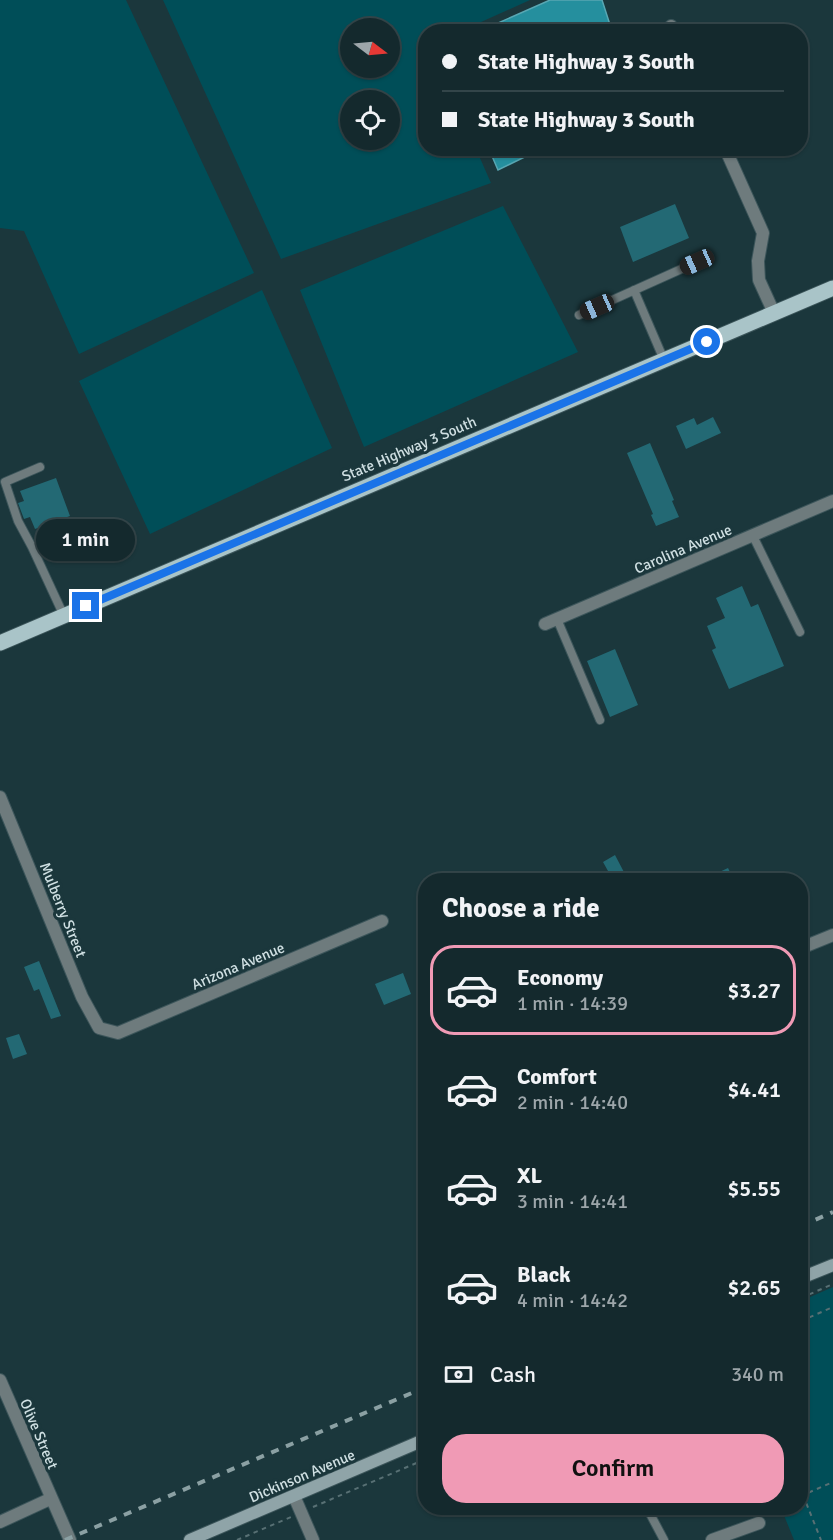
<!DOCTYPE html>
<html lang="en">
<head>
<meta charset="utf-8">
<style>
  body { margin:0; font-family:Signika,sans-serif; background:#213539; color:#f1f3f6; height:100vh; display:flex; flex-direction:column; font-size:22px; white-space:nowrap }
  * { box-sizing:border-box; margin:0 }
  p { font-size:20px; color:#9da6aa }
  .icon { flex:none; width:33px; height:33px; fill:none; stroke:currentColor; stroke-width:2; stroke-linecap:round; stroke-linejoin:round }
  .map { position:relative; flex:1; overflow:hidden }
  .details { position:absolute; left:418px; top:873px; width:390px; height:642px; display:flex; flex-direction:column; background:#14292d; border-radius:24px; box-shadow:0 2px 4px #0004,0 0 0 2px #334549 }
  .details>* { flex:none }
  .guide { position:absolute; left:418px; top:24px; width:390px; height:132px; border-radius:24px; box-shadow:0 2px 4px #0004,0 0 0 2px #334549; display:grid; align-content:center; height:132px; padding:0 24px; background:#14292d }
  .needle { width:39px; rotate:106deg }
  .buttons { position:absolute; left:340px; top:18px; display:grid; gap:12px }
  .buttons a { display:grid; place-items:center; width:60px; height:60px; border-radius:50%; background:#14292d; box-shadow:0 2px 4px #0004,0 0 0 2px #334549; font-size:30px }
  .end { position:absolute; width:27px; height:27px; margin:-14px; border:8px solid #1a73e8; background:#fff; box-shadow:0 0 0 3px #fff }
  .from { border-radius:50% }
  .bubble { position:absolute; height:42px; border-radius:21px; background:#14292d; box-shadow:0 2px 4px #0004,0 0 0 2px #334549; font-size:20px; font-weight:600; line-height:42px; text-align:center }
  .car { position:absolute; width:18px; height:36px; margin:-18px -9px; border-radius:8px; box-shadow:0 0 4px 2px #0007; background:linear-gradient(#222 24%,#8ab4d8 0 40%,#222 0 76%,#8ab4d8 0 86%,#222 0) }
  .guide b { display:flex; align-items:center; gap:21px; height:57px; font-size:22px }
  .guide b+b { border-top:2px solid #334549 }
  .guide i { width:15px; height:15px; background:#f1f3f6 }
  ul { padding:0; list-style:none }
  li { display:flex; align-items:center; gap:18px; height:90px; margin:0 12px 9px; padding:0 12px; border:3px solid transparent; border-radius:24px }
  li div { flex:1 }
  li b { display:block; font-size:22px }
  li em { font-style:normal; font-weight:600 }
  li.on { border-color:#f09ab5 }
  li>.icon { width:54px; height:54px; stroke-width:1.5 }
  h2 { padding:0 24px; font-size:27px; line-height:72px }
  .pay { display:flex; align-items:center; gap:15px; height:66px; padding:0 24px; font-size:22px }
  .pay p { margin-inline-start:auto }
  .cta { display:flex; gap:12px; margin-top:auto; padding:12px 24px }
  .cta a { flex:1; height:69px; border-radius:24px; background:#f09ab5; color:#111; font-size:24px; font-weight:600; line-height:69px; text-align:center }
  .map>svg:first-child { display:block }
</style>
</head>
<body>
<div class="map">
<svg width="833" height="1540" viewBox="0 0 833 1540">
  <rect width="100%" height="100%" fill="#1b373c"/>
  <path fill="#004e58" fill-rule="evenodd" d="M 0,0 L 126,0 L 254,273 L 79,354 L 24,231 L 0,228 Z
    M 163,0 L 530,0 L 461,31 L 426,32 L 426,148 L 476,149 L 491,183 L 281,259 ZM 390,28 L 390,68 L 351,68 L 351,28 ZM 351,100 L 390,100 L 390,140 L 351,140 Z
    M 503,206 L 578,352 L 364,447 L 300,290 Z
    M 262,290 L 332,448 L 150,534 L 79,381 Z
    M 833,1287 L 833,1540 L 794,1540 L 781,1508 L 801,1508 L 801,1301 Z"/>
  <path fill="#258f9e" stroke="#58a7b3" stroke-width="1.5" d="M 550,0 L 602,0 L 612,31 L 480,31 Z
    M 489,149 L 541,149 L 498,170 Z"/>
  <path fill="#236974" d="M 675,204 L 689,238 L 633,262 L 620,227 Z
    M 713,417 L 721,433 L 686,449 L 676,426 L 694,418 L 697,425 Z
    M 650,443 L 674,500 L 672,501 L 679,517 L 656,526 L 651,515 L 653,514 L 627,453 Z
    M 56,478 L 70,516 L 35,529 L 30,517 L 24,519 L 18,503 L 24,501 L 20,491 Z
    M 742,586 L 751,607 L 758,604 L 784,666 L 729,689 L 712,650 L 716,648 L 707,626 L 725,618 L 716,598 Z
    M 615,649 L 638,705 L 610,717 L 587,661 Z
    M 615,855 L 626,876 L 618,880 L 613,880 L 603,862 Z
    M 728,868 L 734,880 L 702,880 Z
    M 39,961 L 61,1016 L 51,1019 L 39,989 L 34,991 L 24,967 Z
    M 403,973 L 411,994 L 384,1005 L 375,984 Z
    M 19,1034 L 27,1054 L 13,1059 L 6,1038 Z"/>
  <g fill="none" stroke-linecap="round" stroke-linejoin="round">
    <g stroke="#3c555a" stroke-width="10">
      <path id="lane" d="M 634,290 L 664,360
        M 579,315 L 697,262
        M 753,536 L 800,632
        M 32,547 L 18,521 L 5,482 L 40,467
        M 64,616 L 32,547 L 86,529
        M 557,619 L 600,720
        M 647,1508 L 664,1540"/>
    </g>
    <g stroke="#3c555a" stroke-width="14">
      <path id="street" d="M 671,26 L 674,32
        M 725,148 L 763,233 L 758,261 L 759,280 L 774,313
        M 545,624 L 833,501
        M 0,797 L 82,997 L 99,1028 L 118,1033 L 382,921
        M 801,948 L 833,935
        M 0,1380 L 70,1540
        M 294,1496 L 313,1540
        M 0,1522 L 50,1499
        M 712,1540 L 759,1523"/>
    </g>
    <g stroke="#3c555a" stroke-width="14">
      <path id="secondary" d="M 801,1278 L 833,1265
        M 190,1540 L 426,1439"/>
    </g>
    <g stroke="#3c555a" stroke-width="17">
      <path id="primary" d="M 0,643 L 833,288"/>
    </g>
    <path stroke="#587074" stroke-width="2" stroke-dasharray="4.5 4.5" stroke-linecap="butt" d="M 801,1298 L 833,1284
      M 801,1321 L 833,1307
      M 801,1493 L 803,1495 L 833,1482
      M 803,1495 L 821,1540
      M 313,1507 L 426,1459
      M 237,1540 L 291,1517"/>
    <use href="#lane" stroke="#6e7b7d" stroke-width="8"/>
    <use href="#street" stroke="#6e7b7d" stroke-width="12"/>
    <use href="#secondary" stroke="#8fa4a8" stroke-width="12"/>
    <use href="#primary" stroke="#a9c4c8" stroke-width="15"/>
    <path stroke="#8ba0a3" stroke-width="4" stroke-dasharray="8 8" stroke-linecap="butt" d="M 801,1226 L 833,1212
      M 65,1540 L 426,1387"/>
  </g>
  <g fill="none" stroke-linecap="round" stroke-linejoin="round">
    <path stroke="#1a73e8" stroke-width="8" d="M 86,606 L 707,342"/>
  </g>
  <g text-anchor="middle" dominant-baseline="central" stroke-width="6" stroke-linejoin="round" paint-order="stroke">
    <g font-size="15" fill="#d0e0e3" stroke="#1b373c">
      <text transform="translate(409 449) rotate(-23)">State Highway 3 South</text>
      <text transform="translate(683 549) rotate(-23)">Carolina Avenue</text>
      <text transform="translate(63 910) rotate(68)">Mulberry Street</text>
      <text transform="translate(238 966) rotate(-23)">Arizona Avenue</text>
      <text transform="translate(39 1434) rotate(67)">Olive Street</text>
      <text transform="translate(302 1476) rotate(-23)">Dickinson Avenue</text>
    </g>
  </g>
</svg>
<div class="buttons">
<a><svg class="needle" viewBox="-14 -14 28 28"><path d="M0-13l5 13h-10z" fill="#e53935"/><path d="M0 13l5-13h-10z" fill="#9da6aa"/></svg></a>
<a><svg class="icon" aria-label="locate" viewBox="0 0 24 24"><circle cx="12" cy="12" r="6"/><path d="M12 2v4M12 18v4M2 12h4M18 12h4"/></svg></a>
</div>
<i class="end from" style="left:707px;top:342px"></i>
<i class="end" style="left:86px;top:606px"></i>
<div class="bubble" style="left:36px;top:519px;width:99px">1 min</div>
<i class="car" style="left:697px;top:262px;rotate:246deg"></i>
<i class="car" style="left:597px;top:307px;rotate:246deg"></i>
<div class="guide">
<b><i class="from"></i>State Highway 3 South</b>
<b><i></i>State Highway 3 South</b>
</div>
<section class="details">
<h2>Choose a ride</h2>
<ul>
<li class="on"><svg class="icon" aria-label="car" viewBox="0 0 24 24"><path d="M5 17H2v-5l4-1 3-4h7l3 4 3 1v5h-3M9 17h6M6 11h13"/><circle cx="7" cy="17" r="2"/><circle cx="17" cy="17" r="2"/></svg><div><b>Economy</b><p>1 min · 14:39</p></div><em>$3.27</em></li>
<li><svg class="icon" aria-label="car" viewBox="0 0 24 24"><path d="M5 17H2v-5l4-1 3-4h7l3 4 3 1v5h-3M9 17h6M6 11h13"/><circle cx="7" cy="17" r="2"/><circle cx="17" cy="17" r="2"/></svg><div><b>Comfort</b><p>2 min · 14:40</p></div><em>$4.41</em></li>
<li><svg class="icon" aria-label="car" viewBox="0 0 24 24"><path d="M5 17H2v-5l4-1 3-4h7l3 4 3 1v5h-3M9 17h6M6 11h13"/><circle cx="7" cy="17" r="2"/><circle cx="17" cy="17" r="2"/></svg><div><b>XL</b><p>3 min · 14:41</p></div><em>$5.55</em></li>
<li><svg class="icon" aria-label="car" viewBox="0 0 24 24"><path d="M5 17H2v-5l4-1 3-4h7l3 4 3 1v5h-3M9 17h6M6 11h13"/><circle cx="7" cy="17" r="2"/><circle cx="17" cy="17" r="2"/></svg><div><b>Black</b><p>4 min · 14:42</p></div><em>$2.65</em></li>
</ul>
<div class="pay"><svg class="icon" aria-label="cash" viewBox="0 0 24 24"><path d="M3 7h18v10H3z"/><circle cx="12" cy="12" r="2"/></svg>Cash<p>340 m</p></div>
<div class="cta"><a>Confirm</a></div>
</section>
</div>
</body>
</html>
